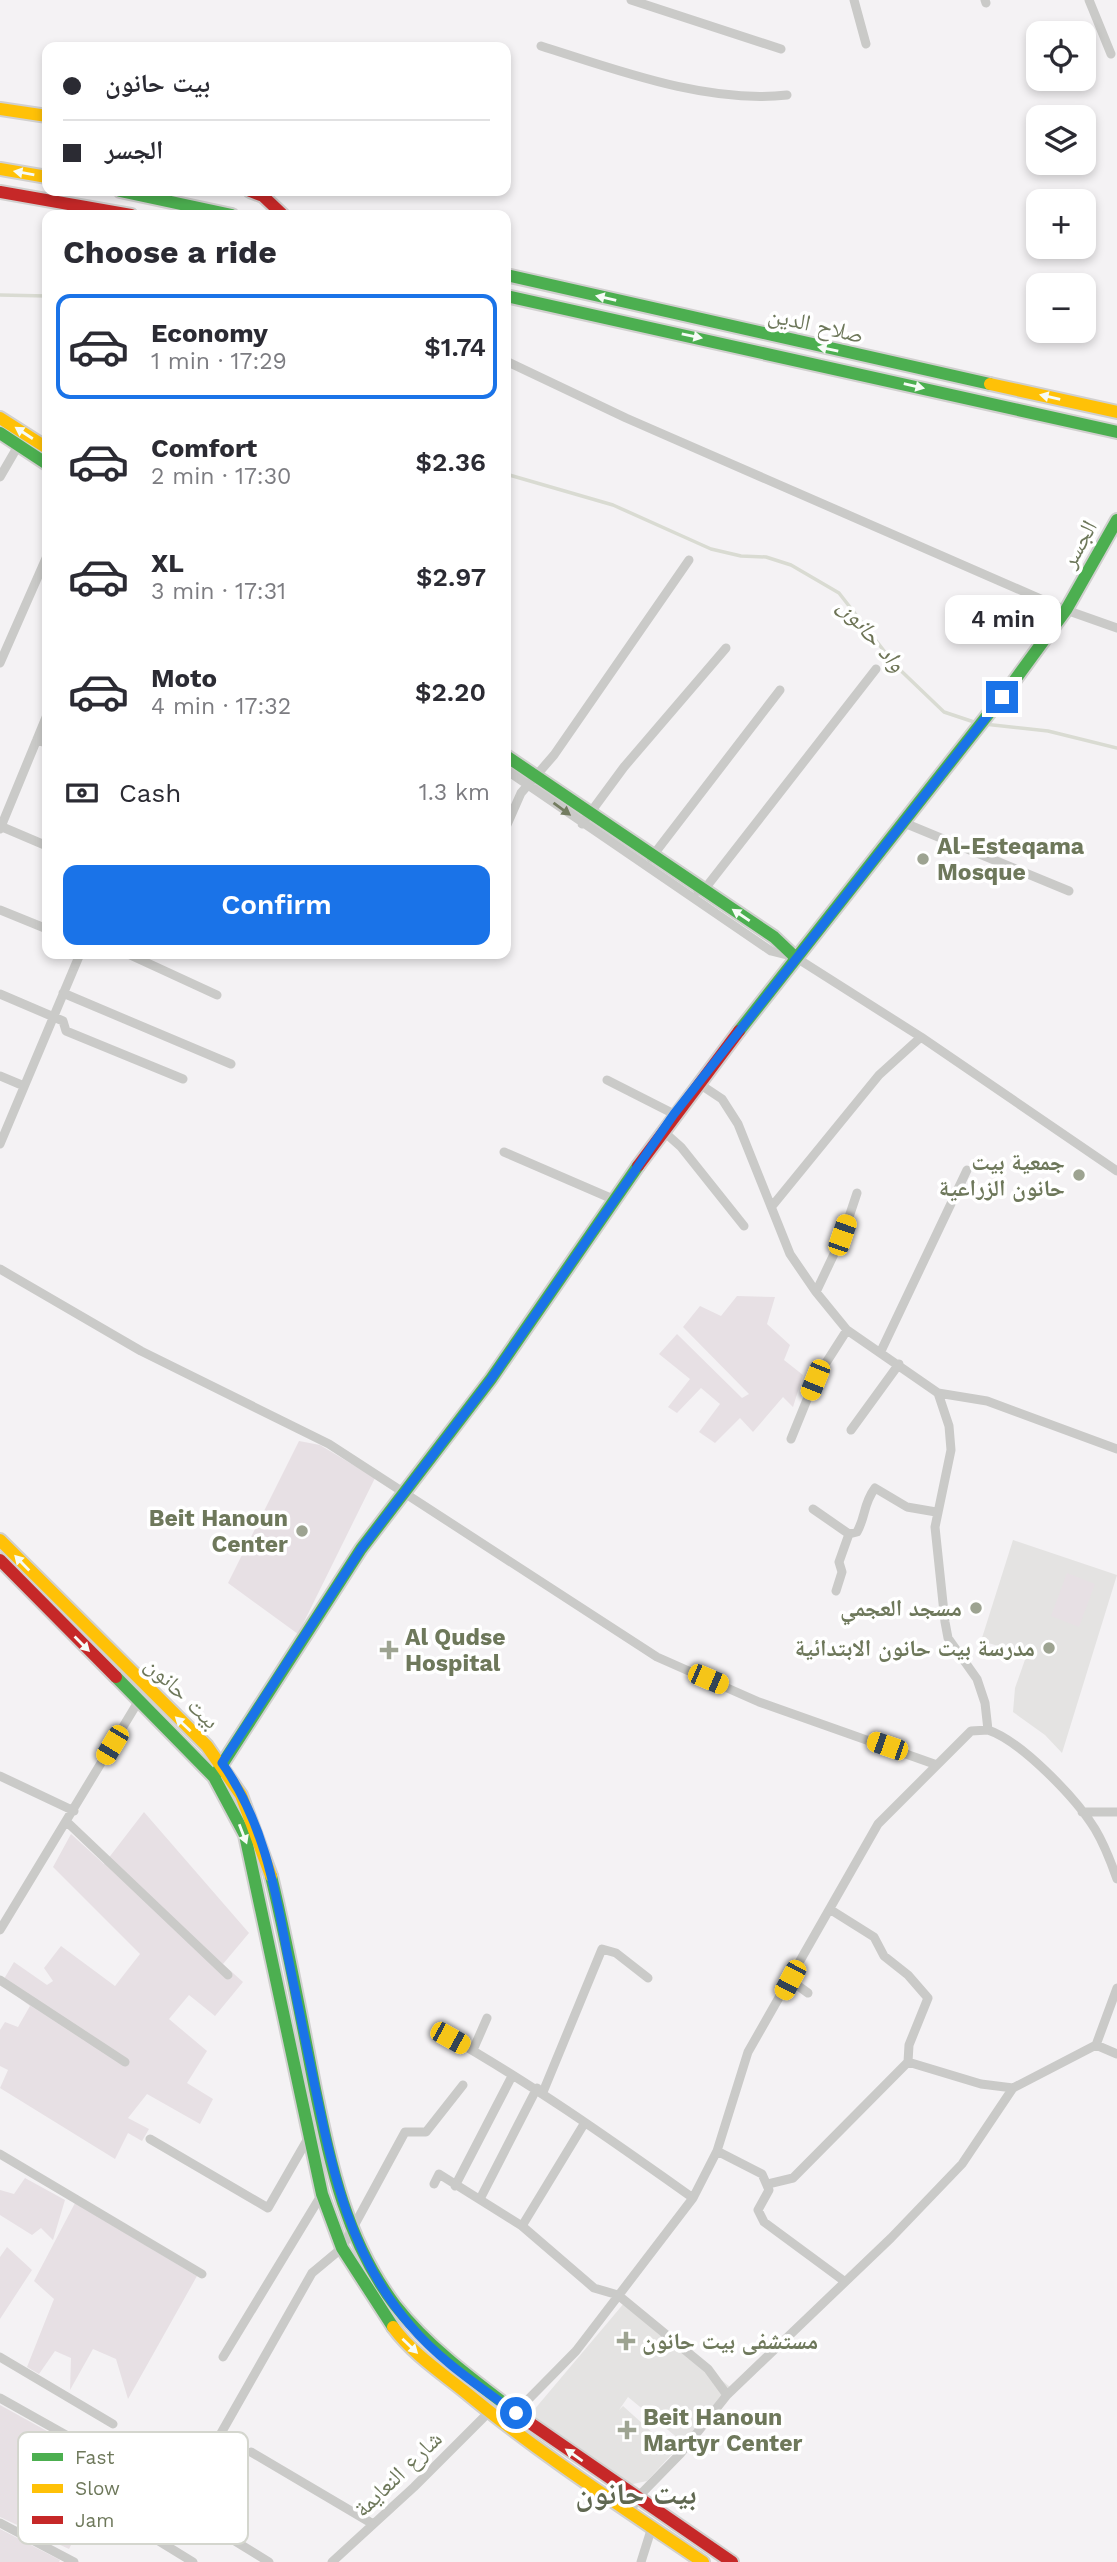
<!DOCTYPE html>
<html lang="en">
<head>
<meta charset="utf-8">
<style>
  body { margin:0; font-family:"Work Sans","Noto Naskh Arabic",sans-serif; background:#f2f2f3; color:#2b2b33; height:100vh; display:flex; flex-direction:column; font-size:26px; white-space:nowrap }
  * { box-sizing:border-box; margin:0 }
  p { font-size:23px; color:#7c7c81 }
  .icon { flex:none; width:38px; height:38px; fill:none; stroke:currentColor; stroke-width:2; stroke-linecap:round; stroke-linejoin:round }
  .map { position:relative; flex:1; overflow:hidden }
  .drawer { position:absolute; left:42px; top:210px; width:469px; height:749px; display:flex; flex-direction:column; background:#fff; border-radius:14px; box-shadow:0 4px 10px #0003 }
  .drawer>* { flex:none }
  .hud { position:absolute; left:42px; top:42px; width:469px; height:154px; border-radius:14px; box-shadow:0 4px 10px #0003; display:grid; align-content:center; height:154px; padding:0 21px; background:#fff }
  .fabs { position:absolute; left:1026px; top:21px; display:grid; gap:14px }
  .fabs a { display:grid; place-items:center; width:70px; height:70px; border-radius:14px; background:#fff; box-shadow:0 4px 10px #0003; font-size:35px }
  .end { position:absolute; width:32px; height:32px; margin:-16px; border:9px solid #1a73e8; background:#fff; box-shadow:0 0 0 4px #fff }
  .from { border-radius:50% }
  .bubble { position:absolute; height:49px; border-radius:14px; background:#fff; box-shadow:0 4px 10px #0003; font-size:23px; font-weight:600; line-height:49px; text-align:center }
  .car { position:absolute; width:21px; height:42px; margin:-21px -10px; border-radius:9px; box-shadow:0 0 5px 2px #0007; background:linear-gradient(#f5c518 24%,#345 0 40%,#f5c518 0 76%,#345 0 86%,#f5c518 0) }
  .hud b { display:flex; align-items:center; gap:24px; height:66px; font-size:26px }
  .hud b+b { border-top:2px solid #e1e1e2 }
  .hud i { width:18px; height:18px; background:#2b2b33 }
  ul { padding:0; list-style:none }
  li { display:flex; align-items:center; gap:21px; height:105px; margin:0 14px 10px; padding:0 7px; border:4px solid transparent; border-radius:14px }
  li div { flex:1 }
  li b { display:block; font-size:26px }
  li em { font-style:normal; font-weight:600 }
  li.active { border-color:#1a73e8 }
  li>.icon { width:63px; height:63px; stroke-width:1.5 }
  h2 { padding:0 21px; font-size:32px; line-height:84px }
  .pay { display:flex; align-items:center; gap:18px; height:77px; padding:0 21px; font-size:26px }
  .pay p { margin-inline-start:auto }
  .button { display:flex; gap:14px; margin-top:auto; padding:14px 21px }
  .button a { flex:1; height:80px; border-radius:14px; background:#1a73e8; color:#fff; font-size:28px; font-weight:600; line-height:80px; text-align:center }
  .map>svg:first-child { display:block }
</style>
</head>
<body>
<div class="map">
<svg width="1117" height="2562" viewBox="0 0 1117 2562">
  <rect width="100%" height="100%" fill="#f4f2f4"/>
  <path fill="#e4e3e2" d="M 1013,1540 L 1117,1575 L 1062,1753 L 1045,1735 L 1013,1712 L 1015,1688 L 1027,1654 L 981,1641 Z
    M 625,2302 L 730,2387 L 685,2444 L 628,2397 L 619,2410 L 623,2406 L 674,2452 L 647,2481 L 628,2485 L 587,2453 L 584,2456 L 528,2417 Z"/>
  <path fill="#e7e0e4" d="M 737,1296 L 775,1297 L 767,1324 L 790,1345 L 784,1360 L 803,1375 L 793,1407 L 783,1397 L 753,1432 L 740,1418 L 715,1443 L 699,1432 L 720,1404 L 701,1388 L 677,1413 L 668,1407 L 690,1379 L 659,1354 L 677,1334 L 742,1398 L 749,1394 L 683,1327 L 700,1306 L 721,1316 Z
    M 299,1441 L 320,1445 L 375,1478 L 298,1634 L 228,1583 Z
    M 1067,1573 L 1095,1584 L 1079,1627 L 1051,1616 Z
    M 144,1812 L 249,1933 L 223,1964 L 243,1982 L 215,2016 L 189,1995 L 169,2019 L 207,2051 L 187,2083 L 213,2099 L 200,2124 L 147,2094 L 128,2118 L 149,2129 L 142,2141 L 128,2133 L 115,2159 L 0,2088 L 8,2070 L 0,2066 L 0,2030 L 5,2022 L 18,2027 L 30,2006 L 1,1984 L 14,1962 L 47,1985 L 53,1981 L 44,1968 L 61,1946 L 115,1986 L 140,1954 L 53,1867 L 71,1834 L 104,1864 Z
    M 25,2178 L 65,2200 L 53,2240 L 41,2228 L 32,2235 L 0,2215 L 0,2190 L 14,2194 Z
    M 75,2203 L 197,2276 L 128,2399 L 116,2359 L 93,2349 L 70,2390 L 71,2358 L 55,2351 L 39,2374 L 27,2367 L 54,2299 L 34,2281 Z
    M 7,2247 L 32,2270 L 0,2319 L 0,2257 Z
    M 0,2405 L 65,2441 L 51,2467 L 98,2492 L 69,2549 L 0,2517 Z
    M 0,2529 L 60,2560 L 59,2562 L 0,2562 Z"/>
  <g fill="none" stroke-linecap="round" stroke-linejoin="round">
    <path stroke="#d9dbd2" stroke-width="3.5" d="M 0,295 L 47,296
      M 506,474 L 613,505 L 711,549 L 741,556 L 766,557 L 791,565 L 839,593 L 895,665 L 944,712 L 977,723
      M 984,724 L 1048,731 L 1117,748"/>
    <g stroke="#d1d0cf" stroke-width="16">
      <path id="fast" d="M 120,191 L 232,215
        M 506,275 L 990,384
        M 506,296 L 1117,432
        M 0,433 L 47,464
        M 506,756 L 774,937 L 795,957
        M 739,1031 L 1012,684 L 1066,610 L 1117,520
        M 116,1677 L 214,1777 L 245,1835 L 322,2194 L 342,2248 L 393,2327
        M 214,1777 L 361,1549 L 491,1379 L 638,1166
        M 271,1876 C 288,1946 301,2018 315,2089 C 331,2166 346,2240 395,2305 C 432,2352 483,2387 530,2423"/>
    </g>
    <g stroke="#d1d0cf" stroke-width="16">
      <path id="slow" d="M 0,109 L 47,116
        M 0,169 L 47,177
        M 990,384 L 1117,412
        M 0,418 L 47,448
        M 0,1540 L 207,1746 L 241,1795 L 271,1876
        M 393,2327 C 412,2353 439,2371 464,2391 C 540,2454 622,2507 703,2562"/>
    </g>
    <g stroke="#d1d0cf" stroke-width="16">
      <path id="jam" d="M 250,191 L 263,196 L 283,215
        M 0,192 L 131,215
        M 638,1166 L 739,1031
        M 0,1560 L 116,1677
        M 530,2423 L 732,2562"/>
    </g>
    <path stroke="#cacac8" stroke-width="9" d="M 631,0 L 781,49
      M 854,0 L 866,44
      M 985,0 L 986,3
      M 1089,0 L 1111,54
      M 541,46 C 617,70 707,104 787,95
      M 506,361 L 626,418 L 1066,610 L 1117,628
      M 0,477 L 18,446
      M 0,663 L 47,556
      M 37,739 L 47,744
      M 506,770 L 771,951 L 795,957 L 921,1037 L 1117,1171
      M 902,822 L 1069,891
      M 582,824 L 624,767 L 726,648
      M 0,826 L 47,846
      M 506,827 L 521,793 L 554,755 L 689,560
      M 0,829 L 47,715
      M 651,858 L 780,690
      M 698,891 L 707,886 L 876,669
      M 0,910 L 47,929
      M 128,954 L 217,995
      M 63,993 L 231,1064
      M 0,994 L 63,1021 L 66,1031 L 183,1079
      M 0,1076 L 24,1086
      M 607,1080 L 674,1114
      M 698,1083 L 722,1099 L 738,1124 L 790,1254 L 816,1292
      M 663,1131 L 681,1147 L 744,1226
      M 0,1144 L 80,954
      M 504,1152 L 615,1200
      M 857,1193 L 843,1235 L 816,1292 L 847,1330 L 938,1393 L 949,1426 L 951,1450 L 935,1527 L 945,1622 L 948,1638 L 977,1679 L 985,1703 L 988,1730 C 1021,1741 1076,1798 1095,1829 C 1104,1844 1111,1862 1117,1879
      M 773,1205 L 879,1075 L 921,1037
      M 0,1269 L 141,1351 L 329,1444 L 657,1657 L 759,1702 L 937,1765
      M 881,1351 L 967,1170
      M 938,1393 L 987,1401 L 1117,1449
      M 851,1430 L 899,1364
      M 791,1439 L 815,1380 L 847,1330
      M 813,1509 L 849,1534 L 857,1532 C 866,1516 863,1504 875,1488 L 907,1507 L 936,1512
      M 836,1591 L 842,1572 L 839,1562 L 849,1534
      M 0,1776 L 74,1811
      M 1082,1812 L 1117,1812
      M 67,1822 L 228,1975
      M 831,1910 L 874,1937 L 884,1956 L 908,1975 L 928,1998 L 909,2045 L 908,2062
      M 0,1930 L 138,1702
      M 0,1980 L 125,2062
      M 790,1980 L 808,1993
      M 444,2034 C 531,2083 611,2140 693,2198
      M 1096,2045 L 1117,2054
      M 473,2050 L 487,2018
      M 543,2092 L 602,1949 L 616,1953 L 648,1978
      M 150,2139 L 268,2208 L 310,2135
      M 717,2151 L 762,2174 L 769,2190 L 758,2210 L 764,2222 L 844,2281
      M 0,2154 L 202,2274
      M 434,2184 L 439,2174 L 522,2226 L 594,2288 L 618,2295 L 708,2369 L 727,2395
      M 768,2184 L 793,2178 L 908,2062 L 981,2084 L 1013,2088
      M 455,2186 L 512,2076
      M 480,2199 L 537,2088
      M 522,2226 L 584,2124
      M 0,2357 L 113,2424
      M 223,2357 L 322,2194
      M 0,2398 L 89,2448
      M 505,2423 L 576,2351 L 693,2198 L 717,2151 L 748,2052 L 878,1824 L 971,1731 L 988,1730
      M 216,2442 L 312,2273 L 342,2248 L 405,2132 L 426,2132 L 463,2085
      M 251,2452 L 373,2524
      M 152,2490 L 269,2562
      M 630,2513 L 637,2498 L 681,2453 L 727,2395 L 891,2238 L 962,2164 L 1013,2088 L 1096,2045 L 1117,1988
      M 0,2523 L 74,2562
      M 149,2535 L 193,2562
      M 332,2562 L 414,2487 L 489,2412
      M 641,2562 L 652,2527"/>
    <use href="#fast" stroke="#4caf50" stroke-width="12"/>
    <use href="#slow" stroke="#ffc107" stroke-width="12"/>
    <use href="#jam" stroke="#c62828" stroke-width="12"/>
  </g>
  <defs><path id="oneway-solid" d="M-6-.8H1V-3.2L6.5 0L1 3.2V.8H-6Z" transform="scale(1.75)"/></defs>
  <g fill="#f6fbf6">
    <use href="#oneway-solid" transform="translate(24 173) rotate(-170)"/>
    <use href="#oneway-solid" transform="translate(606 298) rotate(-167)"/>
    <use href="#oneway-solid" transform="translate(692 336) rotate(12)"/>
    <use href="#oneway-solid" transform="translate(828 349) rotate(-168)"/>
    <use href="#oneway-solid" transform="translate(914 386) rotate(13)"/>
    <use href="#oneway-solid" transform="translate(1050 397) rotate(-167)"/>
    <use href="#oneway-solid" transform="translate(24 433) rotate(-147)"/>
    <use href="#oneway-solid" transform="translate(741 915) rotate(-146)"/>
    <use href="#oneway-solid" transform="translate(22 1563) rotate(-134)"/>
    <use href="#oneway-solid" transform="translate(82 1644) rotate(45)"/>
    <use href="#oneway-solid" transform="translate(183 1724) rotate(-137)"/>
    <use href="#oneway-solid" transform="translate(243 1834) rotate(69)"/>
    <use href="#oneway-solid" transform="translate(410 2346) rotate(44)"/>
    <use href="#oneway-solid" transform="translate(574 2455) rotate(-145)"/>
  </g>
  <use fill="#737c60" href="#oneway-solid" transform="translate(562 809) rotate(36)"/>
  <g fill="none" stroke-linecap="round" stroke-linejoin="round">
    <path stroke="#1a73e8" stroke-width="9" d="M 516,2413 C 479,2386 439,2360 410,2325 C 350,2256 333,2173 315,2087 C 306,2042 296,1997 287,1952 C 275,1886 262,1819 222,1763 L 361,1549 L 491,1379 L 674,1114 L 1002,697"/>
  </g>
  <g fill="#9da391" stroke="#fff" stroke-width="2.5">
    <circle cx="923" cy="859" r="7"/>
    <circle cx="1079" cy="1175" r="7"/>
    <circle cx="302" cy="1531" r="7"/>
    <circle cx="976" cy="1608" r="7"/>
    <circle cx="1049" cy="1648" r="7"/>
    <path d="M385.5 1639.5h7v7h7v7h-7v7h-7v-7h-7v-7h7z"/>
    <path d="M622.5 2330.5h7v7h7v7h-7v7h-7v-7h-7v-7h7z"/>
    <path d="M623.5 2419.5h7v7h7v7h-7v7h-7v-7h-7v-7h7z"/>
  </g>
  <g text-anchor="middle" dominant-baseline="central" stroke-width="7" stroke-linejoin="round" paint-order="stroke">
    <g font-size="23" fill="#6e785b" stroke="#fff">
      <text transform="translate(816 325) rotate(13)">صلاح الدين</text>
      <text transform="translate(1079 544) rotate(-61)">الجسر</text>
      <text transform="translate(182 1693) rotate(44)">بيت حانون</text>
      <text transform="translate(398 2474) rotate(-44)">شارع النعايمة</text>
    </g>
    <g font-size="23" font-weight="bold" fill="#6e785b" stroke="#fff" text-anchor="start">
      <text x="937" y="846">Al-Esteqama<tspan x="937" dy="26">Mosque</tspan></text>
      <text x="1065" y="1162" text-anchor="end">جمعية بيت<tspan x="1065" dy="26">حانون الزراعية</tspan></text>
      <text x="288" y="1518" text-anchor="end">Beit Hanoun<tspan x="288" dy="26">Center</tspan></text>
      <text x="962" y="1608" text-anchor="end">مسجد العجمي</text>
      <text x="405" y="1637">Al Qudse<tspan x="405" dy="26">Hospital</tspan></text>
      <text x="1035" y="1648" text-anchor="end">مدرسة بيت حانون الابتدائية</text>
      <text x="642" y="2341">مستشفى بيت حانون</text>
      <text x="643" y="2417">Beit Hanoun<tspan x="643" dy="26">Martyr Center</tspan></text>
    </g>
    <g font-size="24" font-style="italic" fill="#6d7355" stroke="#fff">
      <text transform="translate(872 635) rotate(49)">واد حانون</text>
    </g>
    <g font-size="30" font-weight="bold" fill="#606851" stroke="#fff">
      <text x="636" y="2493">بيت حانون</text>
    </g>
  </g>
  <rect x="18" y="2432" width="230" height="112" rx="10" fill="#fff" stroke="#d4d6ce" stroke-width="2"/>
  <rect x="32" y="2453" width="31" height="8" fill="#4caf50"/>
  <rect x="32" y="2484" width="31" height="9" fill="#ffc107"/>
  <rect x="32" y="2516" width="31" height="8" fill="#c62828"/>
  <g font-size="19" fill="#6e785b">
    <text x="75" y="2464">Fast</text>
    <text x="75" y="2495">Slow</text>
    <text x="75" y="2527">Jam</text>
  </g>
</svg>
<div class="fabs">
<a><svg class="icon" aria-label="locate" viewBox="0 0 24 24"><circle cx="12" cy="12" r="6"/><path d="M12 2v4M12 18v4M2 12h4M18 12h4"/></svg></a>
<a><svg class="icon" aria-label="layers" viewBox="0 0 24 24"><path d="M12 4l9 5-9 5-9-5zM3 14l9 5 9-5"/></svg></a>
<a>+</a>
<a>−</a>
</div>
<i class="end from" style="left:516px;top:2413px"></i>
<i class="end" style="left:1002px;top:697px"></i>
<div class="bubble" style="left:945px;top:595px;width:116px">4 min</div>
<i class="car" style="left:842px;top:1235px;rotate:19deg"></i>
<i class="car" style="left:815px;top:1380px;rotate:202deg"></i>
<i class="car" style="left:708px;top:1679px;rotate:113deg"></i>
<i class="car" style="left:112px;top:1745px;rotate:211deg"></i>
<i class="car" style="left:887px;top:1746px;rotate:289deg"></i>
<i class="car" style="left:790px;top:1980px;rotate:208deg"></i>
<i class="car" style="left:450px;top:2038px;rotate:119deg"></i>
<div class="hud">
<b><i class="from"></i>بيت حانون</b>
<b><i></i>الجسر</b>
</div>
<section class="drawer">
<h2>Choose a ride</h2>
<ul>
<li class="active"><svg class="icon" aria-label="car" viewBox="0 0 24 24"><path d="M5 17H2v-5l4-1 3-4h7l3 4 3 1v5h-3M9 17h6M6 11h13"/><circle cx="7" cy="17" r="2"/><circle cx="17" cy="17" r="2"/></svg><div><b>Economy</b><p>1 min · 17:29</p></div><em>$1.74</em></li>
<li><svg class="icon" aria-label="car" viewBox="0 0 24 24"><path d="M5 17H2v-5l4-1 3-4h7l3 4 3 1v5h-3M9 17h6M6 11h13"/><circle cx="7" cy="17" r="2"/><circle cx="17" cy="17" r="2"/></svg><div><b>Comfort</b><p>2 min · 17:30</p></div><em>$2.36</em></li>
<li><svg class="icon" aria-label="car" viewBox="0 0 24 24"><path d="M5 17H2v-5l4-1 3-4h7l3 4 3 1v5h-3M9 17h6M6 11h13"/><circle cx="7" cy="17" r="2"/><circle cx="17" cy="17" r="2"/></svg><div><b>XL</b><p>3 min · 17:31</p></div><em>$2.97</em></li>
<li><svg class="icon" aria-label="car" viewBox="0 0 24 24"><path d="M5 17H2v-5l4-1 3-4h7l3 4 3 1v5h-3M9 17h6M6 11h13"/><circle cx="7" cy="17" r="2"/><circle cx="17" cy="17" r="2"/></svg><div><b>Moto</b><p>4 min · 17:32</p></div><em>$2.20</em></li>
</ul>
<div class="pay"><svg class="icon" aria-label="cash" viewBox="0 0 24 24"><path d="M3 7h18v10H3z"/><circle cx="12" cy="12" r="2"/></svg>Cash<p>1.3 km</p></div>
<div class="button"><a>Confirm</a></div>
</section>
</div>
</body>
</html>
